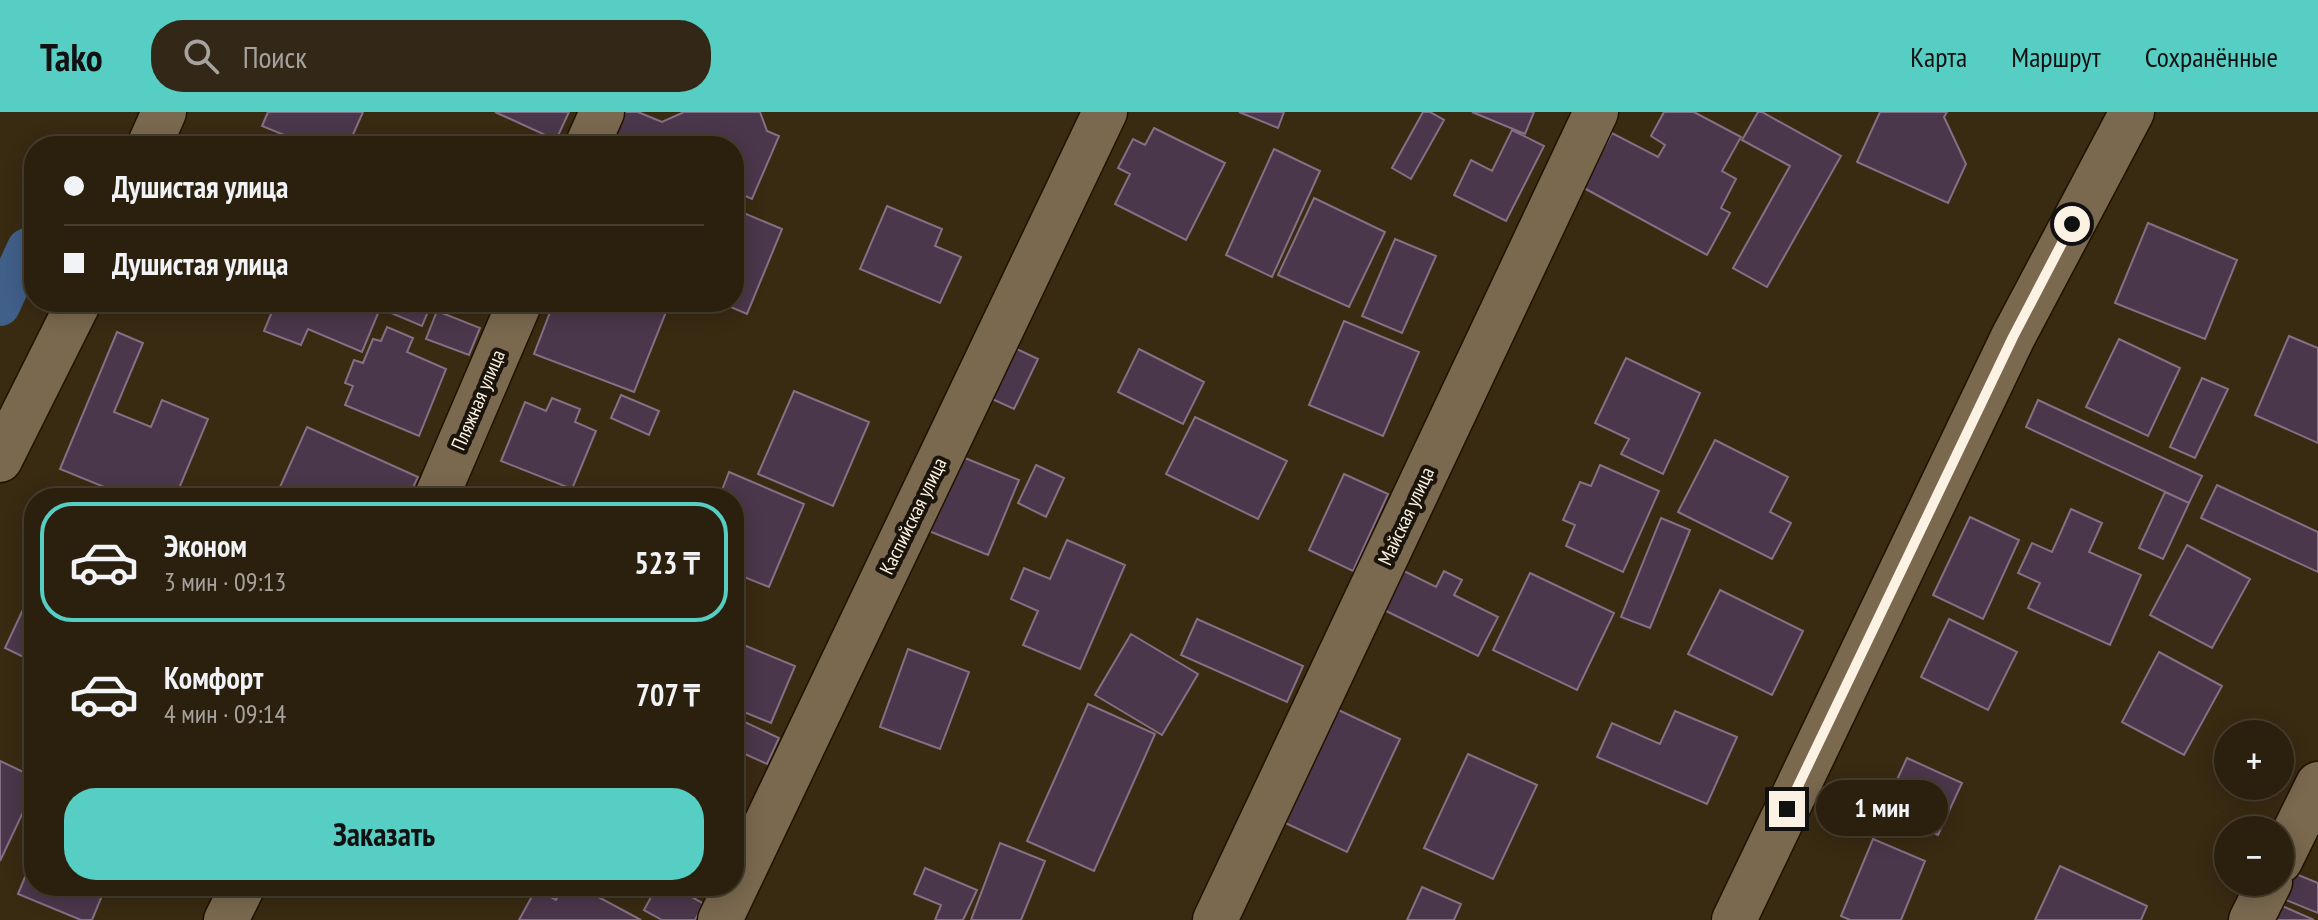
<!DOCTYPE html>
<html lang="ru">
<head>
<meta charset="utf-8">
<style>
  body { margin:0; font-family:"PT Sans Narrow",sans-serif; background:#332817; color:#f1f3f6; height:100vh; display:flex; flex-direction:column; font-size:30px; white-space:nowrap }
  * { box-sizing:border-box; margin:0 }
  p { font-size:26px; color:#a6a39e }
  .icon { flex:none; width:44px; height:44px; fill:none; stroke:currentColor; stroke-width:2; stroke-linecap:round; stroke-linejoin:round }
  .map { position:relative; flex:1; overflow:hidden }
  .side { position:absolute; left:24px; top:376px; width:720px; height:408px; display:flex; flex-direction:column; background:#2b200e; border-radius:32px; box-shadow:0 4px 20px #0003,0 0 0 2px #473e2e }
  .side>* { flex:none }
  .guide { position:absolute; left:24px; top:24px; width:720px; height:176px; border-radius:32px; box-shadow:0 4px 20px #0003,0 0 0 2px #473e2e; display:grid; align-content:center; height:176px; padding:0 40px; background:#2b200e }
  .controls { position:absolute; left:2214px; top:608px; display:grid; gap:16px }
  .controls a { display:grid; place-items:center; width:80px; height:80px; border-radius:50%; background:#2b200e; box-shadow:0 4px 20px #0003,0 0 0 2px #473e2e; font-size:40px }
  .end { position:absolute; width:36px; height:36px; margin:-18px; border:10px solid #fcf2e4; background:#111; box-shadow:0 0 0 4px #111 }
  .from { border-radius:50% }
  .bubble { position:absolute; height:56px; border-radius:28px; background:#2b200e; box-shadow:0 4px 20px #0003,0 0 0 2px #473e2e; font-size:26px; font-weight:700; line-height:56px; text-align:center }
  .guide b { display:flex; align-items:center; gap:28px; height:76px; font-size:30px }
  .guide b+b { border-top:2px solid #473e2e }
  .guide i { width:20px; height:20px; background:#f1f3f6 }
  ul { padding:14px 0 0; list-style:none }
  li { display:flex; align-items:center; gap:24px; height:120px; margin:0 16px 12px; padding:0 24px; border:4px solid transparent; border-radius:32px }
  li div { flex:1 }
  li b { display:block; font-size:30px }
  li em { font-style:normal; font-weight:700 }
  li.selected { border-color:#56cec3 }
  li>.icon { width:72px; height:72px; stroke-width:1.5 }
  .cta { display:flex; gap:16px; margin-top:auto; padding:16px 40px }
  .cta a { flex:1; height:92px; border-radius:32px; background:#56cec3; color:#111; font-size:32px; font-weight:700; line-height:92px; text-align:center }
  header { display:flex; align-items:center; gap:48px; box-sizing:border-box; height:112px; padding:0 40px; background:#56cec3; color:#111 }
  header strong { font-size:38px }
  nav { display:flex; gap:44px; margin-inline-start:auto; font-size:28px }
  .search { width:560px; height:72px; background:#332817; display:flex; align-items:center; gap:20px; box-sizing:border-box; padding:0 28px; border-radius:32px; color:#a6a39e; font-size:30px }
  .map>svg:first-child { display:block }
</style>
</head>
<body>
<header>
<strong>Tako</strong>
<div class="search"><svg class="icon" aria-label="search" viewBox="0 0 24 24"><circle cx="10" cy="10" r="6"/><path d="M15 15l6 6"/></svg>Поиск</div>
<nav><a>Карта</a><a>Маршрут</a><a>Сохранённые</a></nav>
</header>
<div class="map">
<svg width="2318" height="808" viewBox="0 0 2318 808">
  <rect width="100%" height="100%" fill="#392a12"/>
  <g fill="none" stroke-linecap="round" stroke-linejoin="round">
    <path stroke="#405f89" stroke-width="40" d="M 0,194 L 27,136"/>
  </g>
  <path fill="#4b374b" stroke="#866f85" stroke-width="2" d="M 268,0 L 363,0 L 348,34 L 311,34 L 262,14 Z
    M 495,0 L 569,0 L 556,28 Z
    M 625,0 L 638,0 L 662,10 L 684,0 L 760,0 L 767,19 L 779,24 L 752,87 L 734,79 L 734,34 L 611,34 Z
    M 1239,0 L 1284,0 L 1278,16 Z
    M 1423,0 L 1430,0 L 1444,8 L 1411,67 L 1392,56 Z
    M 1472,0 L 1534,0 L 1525,22 Z
    M 1664,0 L 1694,0 L 1741,25 L 1722,59 L 1736,67 L 1721,96 L 1730,101 L 1707,143 L 1582,75 L 1612,21 L 1658,45 L 1665,33 L 1651,24 Z
    M 1758,0 L 1762,0 L 1841,44 L 1767,175 L 1733,156 L 1790,54 L 1742,28 Z
    M 1880,0 L 1947,0 L 1944,5 L 1966,52 L 1948,91 L 1857,50 Z
    M 1154,16 L 1225,51 L 1186,128 L 1115,92 L 1130,62 L 1118,56 L 1133,27 L 1145,33 Z
    M 1512,18 L 1544,34 L 1506,109 L 1454,83 L 1471,48 L 1492,59 Z
    M 1274,37 L 1320,59 L 1272,165 L 1226,143 Z
    M 1314,86 L 1385,120 L 1349,195 L 1278,163 Z
    M 887,94 L 942,117 L 935,134 L 961,145 L 940,191 L 860,157 Z
    M 734,97 L 782,117 L 747,202 L 719,190 L 734,190 Z
    M 2148,111 L 2237,148 L 2205,227 L 2115,191 Z
    M 1395,127 L 1436,144 L 1402,221 L 1362,204 Z
    M 276,190 L 359,190 L 379,199 L 362,240 L 308,217 L 301,233 L 264,219 Z
    M 365,190 L 432,190 L 422,214 Z
    M 554,190 L 670,190 L 634,280 L 534,242 Z
    M 437,199 L 480,216 L 469,243 L 426,227 Z
    M 1344,209 L 1419,240 L 1383,324 L 1309,293 Z
    M 387,215 L 413,226 L 407,240 L 446,257 L 419,324 L 345,293 L 353,274 L 345,271 L 354,248 L 363,251 L 373,227 L 381,229 Z
    M 117,220 L 143,231 L 114,300 L 151,315 L 162,288 L 208,307 L 175,386 L 131,386 L 60,357 Z
    M 2289,224 L 2318,236 L 2318,331 L 2255,303 Z
    M 2119,227 L 2180,256 L 2148,324 L 2086,295 Z
    M 1004,231 L 1038,247 L 1014,297 L 981,282 Z
    M 1139,237 L 1204,270 L 1183,312 L 1118,280 Z
    M 1626,246 L 1700,281 L 1663,362 L 1621,342 L 1629,327 L 1595,311 Z
    M 2202,266 L 2228,277 L 2195,346 L 2170,335 Z
    M 794,279 L 869,310 L 833,394 L 758,362 Z
    M 621,283 L 659,299 L 649,323 L 611,306 Z
    M 552,286 L 580,297 L 575,310 L 596,319 L 572,377 L 501,349 L 525,290 L 546,299 Z
    M 2038,288 L 2202,364 L 2189,391 L 2026,315 Z
    M 1195,305 L 1287,349 L 1258,407 L 1166,362 Z
    M 307,315 L 418,365 L 408,386 L 275,386 Z
    M 1715,328 L 1788,365 L 1770,400 L 1791,411 L 1772,447 L 1678,400 Z
    M 950,340 L 1019,368 L 988,443 L 919,415 Z
    M 1036,353 L 1064,366 L 1046,405 L 1018,391 Z
    M 1600,353 L 1659,379 L 1623,460 L 1566,434 L 1575,413 L 1563,408 L 1580,370 L 1591,374 Z
    M 729,360 L 804,392 L 769,475 L 734,461 L 734,386 L 719,386 Z
    M 1344,362 L 1388,382 L 1353,459 L 1309,438 Z
    M 2217,373 L 2318,420 L 2318,460 L 2201,406 Z
    M 535,376 L 561,386 L 531,386 Z
    M 2165,380 L 2189,391 L 2163,447 L 2139,436 Z
    M 2071,397 L 2102,411 L 2089,440 L 2141,463 L 2110,533 L 2028,496 L 2040,471 L 2018,461 L 2032,431 L 2052,440 Z
    M 1970,405 L 2019,428 L 1983,507 L 1933,483 Z
    M 1661,406 L 1690,418 L 1650,516 L 1621,505 Z
    M 1067,428 L 1125,453 L 1080,557 L 1023,533 L 1038,499 L 1011,487 L 1024,456 L 1050,467 Z
    M 2187,433 L 2250,467 L 2212,536 L 2150,503 Z
    M 1404,459 L 1436,475 L 1444,459 L 1462,468 L 1454,483 L 1498,505 L 1478,544 L 1384,498 Z
    M 1530,461 L 1614,501 L 1577,578 L 1493,538 Z
    M 34,474 L 34,550 L 5,536 Z
    M 1720,478 L 1803,519 L 1772,583 L 1688,542 Z
    M 1197,507 L 1303,554 L 1287,590 L 1181,543 Z
    M 1949,507 L 2017,540 L 1988,598 L 1921,565 Z
    M 1131,522 L 1198,562 L 1162,623 L 1095,583 Z
    M 734,529 L 795,554 L 771,611 L 734,596 Z
    M 908,537 L 969,560 L 940,637 L 880,615 Z
    M 2159,540 L 2222,574 L 2184,643 L 2122,610 Z
    M 1088,592 L 1155,622 L 1094,759 L 1027,729 Z
    M 1332,595 L 1400,627 L 1347,740 L 1279,708 Z
    M 1675,599 L 1737,625 L 1707,692 L 1597,645 L 1612,611 L 1660,632 Z
    M 734,605 L 779,626 L 767,652 L 734,637 Z
    M 1468,642 L 1537,673 L 1493,767 L 1424,736 Z
    M 1907,646 L 1962,671 L 1938,723 L 1883,698 Z
    M 0,649 L 34,665 L 34,677 L 0,749 Z
    M 1873,727 L 1925,749 L 1901,808 L 1850,808 L 1841,804 Z
    M 1000,731 L 1045,749 L 1021,808 L 971,808 Z
    M 34,743 L 34,774 L 106,774 L 92,808 L 81,808 L 18,782 Z
    M 2060,754 L 2147,794 L 2141,808 L 2035,808 Z
    M 925,756 L 977,778 L 963,808 L 935,808 L 941,793 L 914,782 Z
    M 2291,760 L 2318,771 L 2318,801 L 2281,786 Z
    M 180,774 L 212,774 L 207,785 Z
    M 564,774 L 578,774 L 641,808 L 519,808 L 536,777 L 556,788 Z
    M 657,774 L 672,774 L 704,792 L 695,808 L 662,808 L 644,798 Z
    M 1422,775 L 1461,792 L 1454,808 L 1407,808 Z
    M 2280,793 L 2314,808 L 2273,808 Z"/>
  <g fill="none" stroke-linecap="round" stroke-linejoin="round">
    <g stroke="#201200" stroke-width="47">
      <path id="minor" d="M 149,34 L 164,0
        M 587,34 L 602,0
        M 0,348 L 79,190
        M 436,386 L 520,190
        M 2280,749 L 2318,672
        M 226,808 L 243,774
        M 720,808 L 1105,0
        M 1215,808 L 1596,0
        M 1734,808 L 2013,225 L 2132,0
        M 2251,808 L 2270,770"/>
    </g>
    <use href="#minor" stroke="#7a694f" stroke-width="44"/>
  </g>
  <g fill="none" stroke-linecap="round" stroke-linejoin="round">
    <path stroke="#fcf2e4" stroke-width="10" d="M 1787,697 L 2013,225 L 2072,112"/>
  </g>
  <g text-anchor="middle" dominant-baseline="central" stroke-width="8" stroke-linejoin="round" paint-order="stroke">
    <g font-size="20" fill="#fcf2e4" stroke="#1a140a">
      <text transform="translate(478 288) rotate(-67)">Пляжная улица</text>
      <text transform="translate(913 404) rotate(-64)">Каспийская улица</text>
      <text transform="translate(1406 404) rotate(-65)">Майская улица</text>
    </g>
  </g>
</svg>
<div class="controls">
<a>+</a>
<a>−</a>
</div>
<i class="end from" style="left:2072px;top:112px"></i>
<i class="end" style="left:1787px;top:697px"></i>
<div class="bubble" style="left:1816px;top:668px;width:132px">1 мин</div>
<div class="guide">
<b><i class="from"></i>Душистая улица</b>
<b><i></i>Душистая улица</b>
</div>
<section class="side">
<ul>
<li class="selected"><svg class="icon" aria-label="car" viewBox="0 0 24 24"><path d="M5 17H2v-5l4-1 3-4h7l3 4 3 1v5h-3M9 17h6M6 11h13"/><circle cx="7" cy="17" r="2"/><circle cx="17" cy="17" r="2"/></svg><div><b>Эконом</b><p>3 мин · 09:13</p></div><em>523 ₸</em></li>
<li><svg class="icon" aria-label="car" viewBox="0 0 24 24"><path d="M5 17H2v-5l4-1 3-4h7l3 4 3 1v5h-3M9 17h6M6 11h13"/><circle cx="7" cy="17" r="2"/><circle cx="17" cy="17" r="2"/></svg><div><b>Комфорт</b><p>4 мин · 09:14</p></div><em>707 ₸</em></li>
</ul>
<div class="cta"><a>Заказать</a></div>
</section>
</div>
</body>
</html>
